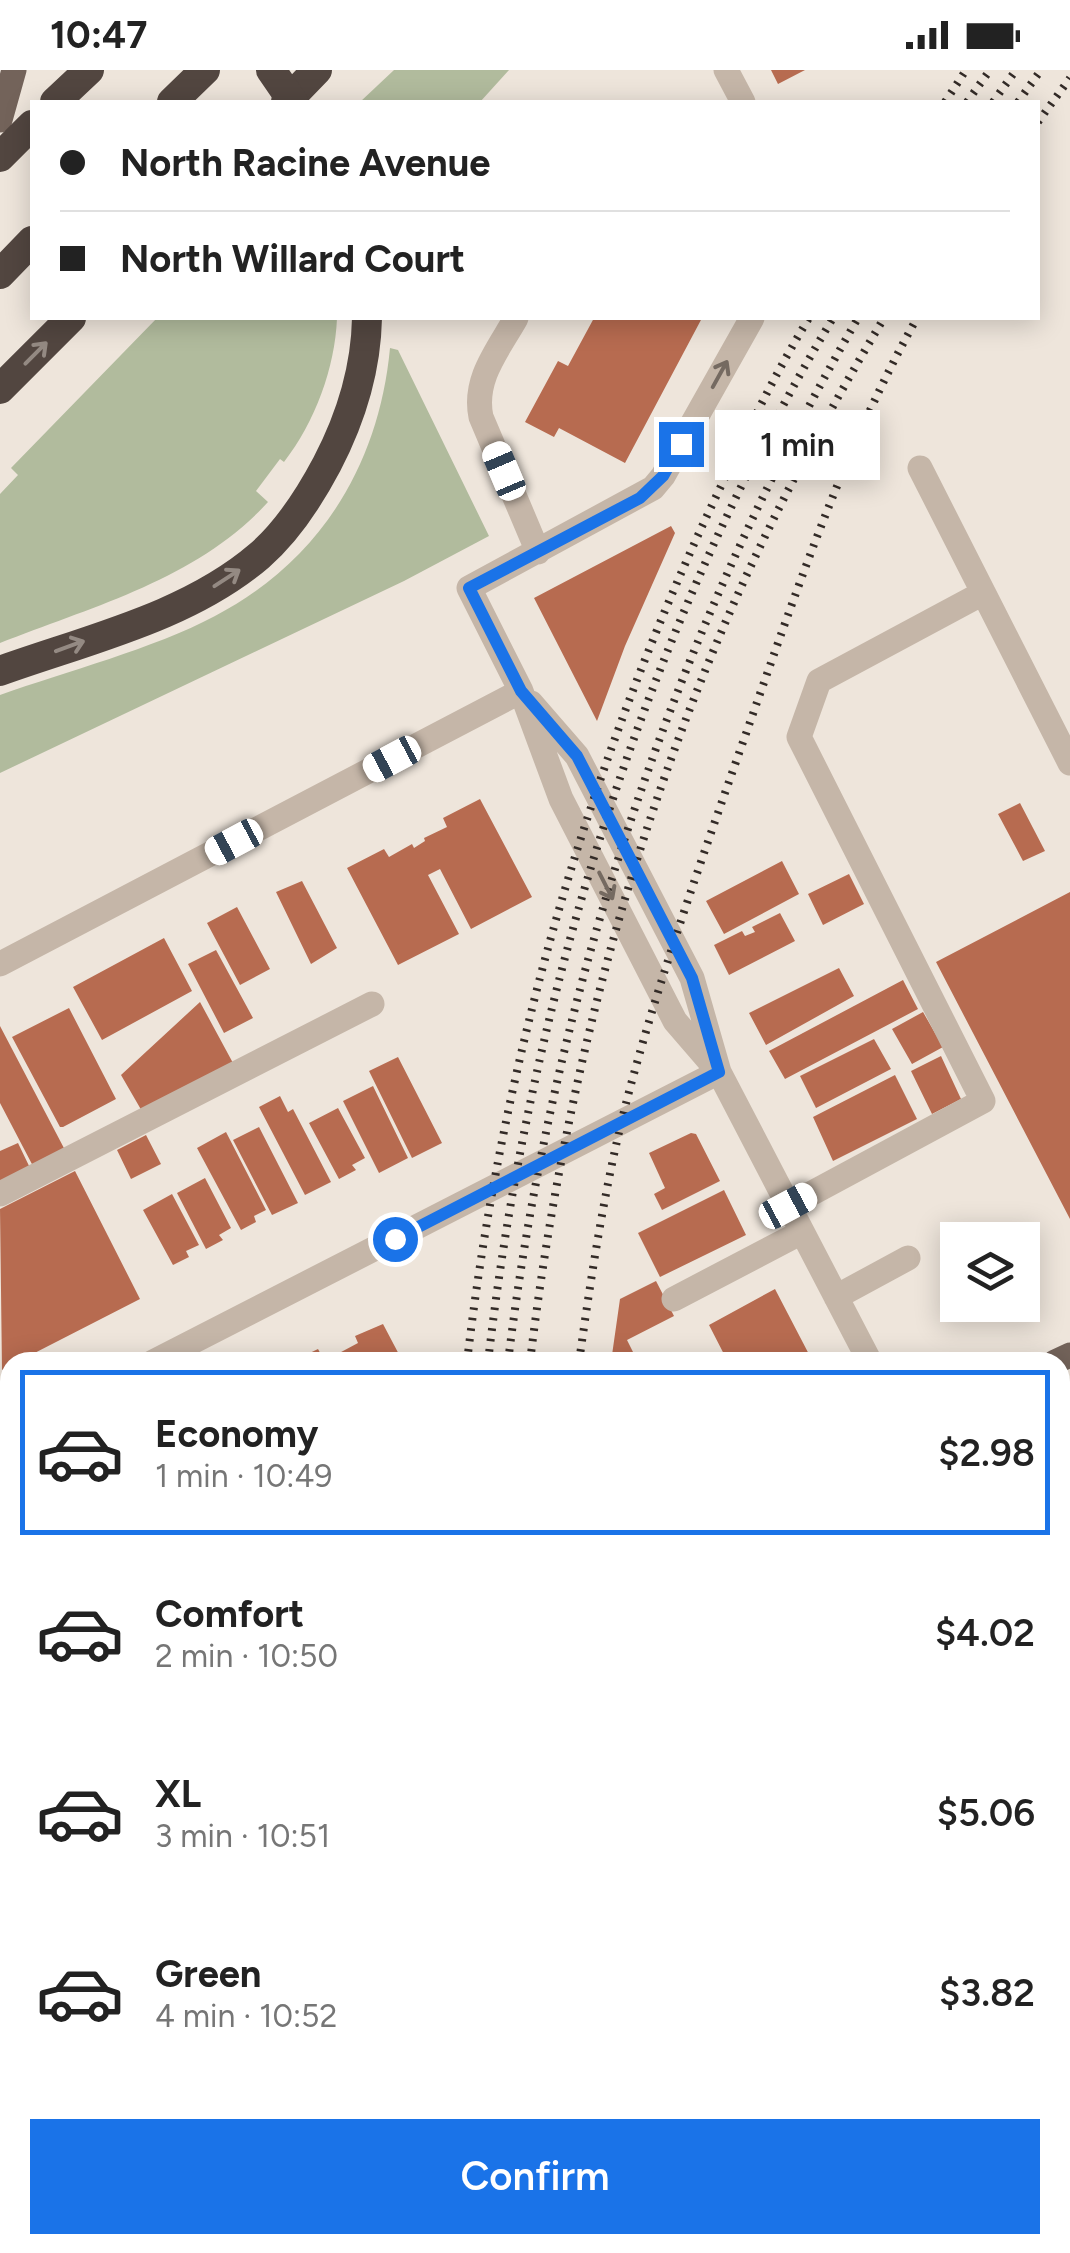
<!DOCTYPE html>
<html lang="en">
<head>
<meta charset="utf-8">
<style>
  body { margin:0; font-family:Figtree,sans-serif; background:#f6f6f6; color:#222; height:100vh; display:flex; flex-direction:column; font-size:38px; white-space:nowrap }
  * { box-sizing:border-box; margin:0 }
  p { font-size:32px; color:#767676 }
  .icon { flex:none; width:55px; height:55px; fill:none; stroke:currentColor; stroke-width:2; stroke-linecap:round; stroke-linejoin:round }
  .map { position:relative; flex:1; overflow:hidden }
  .panel { position:absolute; left:0px; top:1282px; width:1070px; height:902px; display:flex; flex-direction:column; background:#fff; border-radius:30px 30px 0 0; box-shadow:0 5px 25px #0003 }
  .panel>* { flex:none }
  .guide { position:absolute; left:30px; top:30px; width:1010px; height:220px; border-radius:0px; box-shadow:0 5px 25px #0003; display:grid; align-content:center; height:220px; padding:0 30px; background:#fff }
  .fabs { position:absolute; left:940px; top:1152px; display:grid; gap:20px }
  .fabs a { display:grid; place-items:center; width:100px; height:100px; border-radius:0px; background:#fff; box-shadow:0 5px 25px #0003; font-size:50px }
  .end { position:absolute; width:45px; height:45px; margin:-22px; border:12px solid #1a73e8; background:#fff; box-shadow:0 0 0 5px #fff }
  .from { border-radius:50% }
  .bubble { position:absolute; height:70px; border-radius:0px; background:#fff; box-shadow:0 5px 25px #0003; font-size:32px; font-weight:600; line-height:70px; text-align:center }
  .car { position:absolute; width:30px; height:60px; margin:-30px -15px; border-radius:12px; box-shadow:0 0 8px 2px #0007; background:linear-gradient(#fff 24%,#345 0 40%,#fff 0 76%,#345 0 86%,#fff 0) }
  .guide b { display:flex; align-items:center; gap:35px; height:95px; font-size:38px }
  .guide b+b { border-top:2px solid #e0e0e0 }
  .guide i { width:25px; height:25px; background:#222 }
  ul { padding:18px 0 0; list-style:none }
  li { display:flex; align-items:center; gap:30px; height:165px; margin:0 20px 15px; padding:0 10px; border:5px solid transparent; border-radius:0px }
  li div { flex:1 }
  li b { display:block; font-size:38px }
  li em { font-style:normal; font-weight:600 }
  li.current { border-color:#1a73e8 }
  li>.icon { width:90px; height:90px; stroke-width:1.5 }
  .action { display:flex; gap:20px; margin-top:auto; padding:20px 30px }
  .action a { flex:1; height:115px; border-radius:0px; background:#1a73e8; color:#fff; font-size:40px; font-weight:600; line-height:115px; text-align:center }
  .status { display:flex; justify-content:space-between; align-items:center; height:70px; padding:0 50px; background:#fff; direction:ltr }
  .status svg { height:28px; fill:currentColor }
  .map>svg:first-child { display:block }
</style>
</head>
<body>
<div class="status"><b>10:47</b><svg viewBox="0 0 49 12"><path d="M0 12V9h3v3zM5 12V6h3v6zM10 12V3h3v9zM15 12V0h3v12zM26 1h20v11H26zM47 4h2v5h-2z"/></svg></div>
<div class="map">
<svg width="1070" height="2183" viewBox="0 0 1070 2183">
  <rect width="100%" height="100%" fill="#eee5db"/>
  <path fill="#b1bb9d" d="M 394,0 L 509,0 L 480,32 L 360,32 Z
    M 157,248 L 337,248 C 335,298 315,352 284,392 L 280,389 L 256,421 L 268,432 C 198,509 93,536 0,573 L 0,424 L 18,405 L 11,398 Z
    M 390,278 L 398,280 L 489,466 L 404,511 L 0,703 L 0,625 C 67,601 153,579 215,546 C 320,491 379,395 390,278 Z"/>
  <path fill="#b76b50" d="M 771,0 L 805,0 L 778,14 Z
    M 594,248 L 702,248 L 625,393 L 559,358 L 554,367 L 525,352 L 558,291 L 568,296 Z
    M 671,456 L 675,463 L 625,576 L 597,651 L 534,528 Z
    M 480,729 L 532,827 L 471,859 L 440,799 L 428,805 L 459,864 L 398,895 L 347,798 L 384,779 L 389,787 L 412,774 L 414,778 L 425,771 L 424,768 L 447,757 L 443,748 Z
    M 1020,733 L 1045,781 L 1023,791 L 998,744 Z
    M 782,791 L 799,824 L 724,864 L 706,831 Z
    M 849,804 L 864,834 L 823,855 L 808,824 Z
    M 302,811 L 337,878 L 311,894 L 276,822 Z
    M 1070,822 L 1070,1149 L 936,892 Z
    M 237,837 L 270,899 L 240,915 L 207,853 Z
    M 780,843 L 795,871 L 729,905 L 714,875 L 742,861 L 745,866 L 755,862 L 752,857 Z
    M 164,868 L 192,921 L 102,970 L 73,917 Z
    M 216,880 L 253,948 L 224,963 L 188,894 Z
    M 839,898 L 854,926 L 766,975 L 749,943 Z
    M 903,910 L 918,939 L 785,1009 L 769,981 Z
    M 200,932 L 233,993 L 143,1043 L 121,1005 Z
    M 69,938 L 116,1029 L 63,1057 L 60,1057 L 12,967 Z
    M 923,942 L 943,977 L 912,994 L 892,959 Z
    M 0,956 L 66,1082 L 34,1098 L 0,1033 Z
    M 874,969 L 891,999 L 816,1038 L 800,1006 Z
    M 941,986 L 961,1029 L 932,1044 L 911,1001 Z
    M 398,987 L 442,1073 L 412,1088 L 369,1001 Z
    M 895,1005 L 917,1049 L 833,1091 L 813,1047 Z
    M 373,1016 L 408,1088 L 379,1103 L 343,1031 Z
    M 280,1026 L 288,1042 L 293,1039 L 331,1112 L 305,1125 L 259,1037 Z
    M 338,1038 L 365,1088 L 352,1095 L 356,1100 L 339,1109 L 309,1053 Z
    M 259,1057 L 298,1133 L 272,1145 L 233,1070 Z
    M 226,1062 L 266,1140 L 254,1146 L 256,1152 L 241,1160 L 197,1078 Z
    M 691,1063 L 696,1064 L 720,1111 L 662,1140 L 654,1124 L 665,1118 L 649,1083 Z
    M 146,1065 L 161,1094 L 131,1109 L 117,1080 Z
    M 18,1073 L 31,1100 L 0,1114 L 0,1081 Z
    M 75,1101 L 140,1229 L 17,1292 L 10,1292 L 10,1296 L 2,1300 L 0,1139 Z
    M 205,1108 L 231,1158 L 219,1165 L 223,1170 L 206,1179 L 177,1123 Z
    M 724,1120 L 746,1165 L 660,1207 L 638,1163 Z
    M 172,1124 L 199,1175 L 186,1181 L 189,1187 L 173,1195 L 143,1140 Z
    M 656,1211 L 674,1246 L 627,1270 L 638,1292 L 611,1292 L 620,1229 Z
    M 775,1219 L 813,1292 L 728,1292 L 709,1255 Z
    M 383,1254 L 403,1292 L 331,1292 L 328,1289 L 358,1273 L 355,1266 Z
    M 318,1279 L 325,1292 L 291,1292 Z
    M 716,1282 L 722,1292 L 696,1292 Z
    M 10,1557 L 10,1588 L 7,1590 L 0,1577 L 0,1562 Z
    M 10,1605 L 10,1666 L 0,1671 L 0,1610 Z
    M 10,1918 L 10,1960 L 0,1941 L 0,1922 Z
    M 0,1994 L 10,2014 L 10,2065 L 0,2070 Z
    M 1070,2081 L 1070,2183 L 744,2183 L 743,2175 L 1060,2175 L 1060,2083 Z
    M 10,2161 L 10,2175 L 55,2175 L 60,2183 L 1,2183 L 0,2166 Z
    M 59,2175 L 99,2175 L 104,2183 L 63,2183 Z
    M 138,2175 L 164,2175 L 168,2183 L 132,2183 L 130,2179 Z
    M 172,2175 L 266,2175 L 250,2183 L 176,2183 Z"/>
  <g fill="none" stroke-linecap="round" stroke-linejoin="round">
    <path stroke="#c5b6a8" stroke-width="25" d="M 726,0 L 743,32
      M 516,248 C 498,280 473,309 481,347 L 538,482
      M 920,398 L 1070,693
      M 531,633 L 577,686 L 692,908 L 719,1002 L 870,1292
      M 0,894 L 521,621
      M 719,1002 L 675,951 L 561,729 L 521,621 L 469,518 L 653,418 L 663,406 L 752,248
      M 0,1124 L 372,934
      M 788,1136 L 983,1031 L 799,667 L 819,611 L 983,523
      M 836,1227 L 908,1188
      M 674,1229 L 802,1162
      M 153,1292 L 719,1002
      M 0,1371 L 10,1366
      M 1060,1593 L 1070,1610
      M 1060,1679 L 1070,1698
      M 1060,1822 L 1070,1865
      M 0,1956 L 10,1976
      M 1060,2014 L 1070,2012
      M 0,2147 L 10,2142
      M 111,2175 L 116,2183
      M 362,2175 L 366,2183
      M 699,2175 L 700,2183"/>
    <path stroke="#73635a" stroke-width="25" d="M 0,50 L 14,0
      M 1055,1292 L 1070,1285
      M 0,1834 L 10,1829"/>
    <path stroke="#524640" stroke-width="30" d="M 55,32 L 89,0
      M 172,32 L 205,0
      M 286,32 L 317,0
      M 0,87 L 32,55
      M 0,204 L 32,171
      M 0,319 L 71,248
      M 0,601 C 86,570 188,547 259,486 C 288,461 309,428 327,394 C 351,348 366,300 367,248"/>
    <path stroke="#332b27" stroke-width="8" stroke-dasharray="2.5 8" stroke-linecap="butt" d="M 945,32 L 966,0
      M 967,32 L 990,0
      M 993,32 L 1016,0
      M 1018,32 L 1041,0
      M 1038,52 L 1070,8
      M 467,1292 C 501,1001 582,716 705,450 C 737,382 770,312 809,248
      M 488,1292 C 530,928 644,563 833,248
      M 508,1292 C 553,924 672,569 858,248
      M 530,1292 C 559,1051 618,809 712,584 C 760,468 820,355 884,248
      M 579,1292 C 592,1200 606,1108 630,1018 C 665,889 711,763 755,638 C 802,505 848,371 917,248
      M 480,2175 L 481,2183
      M 502,2175 L 503,2183
      M 522,2175 L 523,2183
      M 545,2175 L 546,2183
      M 607,2175 L 608,2183"/>
    <path stroke="#524640" stroke-width="30" d="M 271,0 L 293,32"/>
  </g>
  <defs><path id="oneway-shaft" d="M-6 0H5M1.5-3L5.5 0L1.5 3" fill="none" stroke-width="1.6" stroke-linecap="round" stroke-linejoin="round" transform="scale(2.5)"/></defs>
  <g stroke="#948a83">
    <use href="#oneway-shaft" transform="translate(36 283) rotate(-45)"/>
    <use href="#oneway-shaft" transform="translate(227 508) rotate(-33)"/>
    <use href="#oneway-shaft" transform="translate(70 576) rotate(-20)"/>
  </g>
  <g stroke="#756a61">
    <use href="#oneway-shaft" transform="translate(720 304) rotate(-61)"/>
    <use href="#oneway-shaft" transform="translate(606 816) rotate(63)"/>
  </g>
  <g fill="none" stroke-linecap="round" stroke-linejoin="round">
    <path stroke="#1a73e8" stroke-width="12" d="M 395,1169 L 719,1002 L 692,908 L 577,686 L 521,621 L 469,518 L 640,428 L 663,406 L 681,374"/>
  </g>
</svg>
<div class="fabs">
<a><svg class="icon" aria-label="layers" viewBox="0 0 24 24"><path d="M12 4l9 5-9 5-9-5zM3 14l9 5 9-5"/></svg></a>
</div>
<i class="end from" style="left:395px;top:1169px"></i>
<i class="end" style="left:681px;top:374px"></i>
<div class="bubble" style="left:715px;top:340px;width:165px">1 min</div>
<i class="car" style="left:504px;top:401px;rotate:337deg"></i>
<i class="car" style="left:392px;top:689px;rotate:242deg"></i>
<i class="car" style="left:234px;top:772px;rotate:242deg"></i>
<i class="car" style="left:788px;top:1136px;rotate:62deg"></i>
<div class="guide">
<b><i class="from"></i>North Racine Avenue</b>
<b><i></i>North Willard Court</b>
</div>
<section class="panel">
<ul>
<li class="current"><svg class="icon" aria-label="car" viewBox="0 0 24 24"><path d="M5 17H2v-5l4-1 3-4h7l3 4 3 1v5h-3M9 17h6M6 11h13"/><circle cx="7" cy="17" r="2"/><circle cx="17" cy="17" r="2"/></svg><div><b>Economy</b><p>1 min · 10:49</p></div><em>$2.98</em></li>
<li><svg class="icon" aria-label="car" viewBox="0 0 24 24"><path d="M5 17H2v-5l4-1 3-4h7l3 4 3 1v5h-3M9 17h6M6 11h13"/><circle cx="7" cy="17" r="2"/><circle cx="17" cy="17" r="2"/></svg><div><b>Comfort</b><p>2 min · 10:50</p></div><em>$4.02</em></li>
<li><svg class="icon" aria-label="car" viewBox="0 0 24 24"><path d="M5 17H2v-5l4-1 3-4h7l3 4 3 1v5h-3M9 17h6M6 11h13"/><circle cx="7" cy="17" r="2"/><circle cx="17" cy="17" r="2"/></svg><div><b>XL</b><p>3 min · 10:51</p></div><em>$5.06</em></li>
<li><svg class="icon" aria-label="car" viewBox="0 0 24 24"><path d="M5 17H2v-5l4-1 3-4h7l3 4 3 1v5h-3M9 17h6M6 11h13"/><circle cx="7" cy="17" r="2"/><circle cx="17" cy="17" r="2"/></svg><div><b>Green</b><p>4 min · 10:52</p></div><em>$3.82</em></li>
</ul>
<div class="action"><a>Confirm</a></div>
</section>
</div>
</body>
</html>
